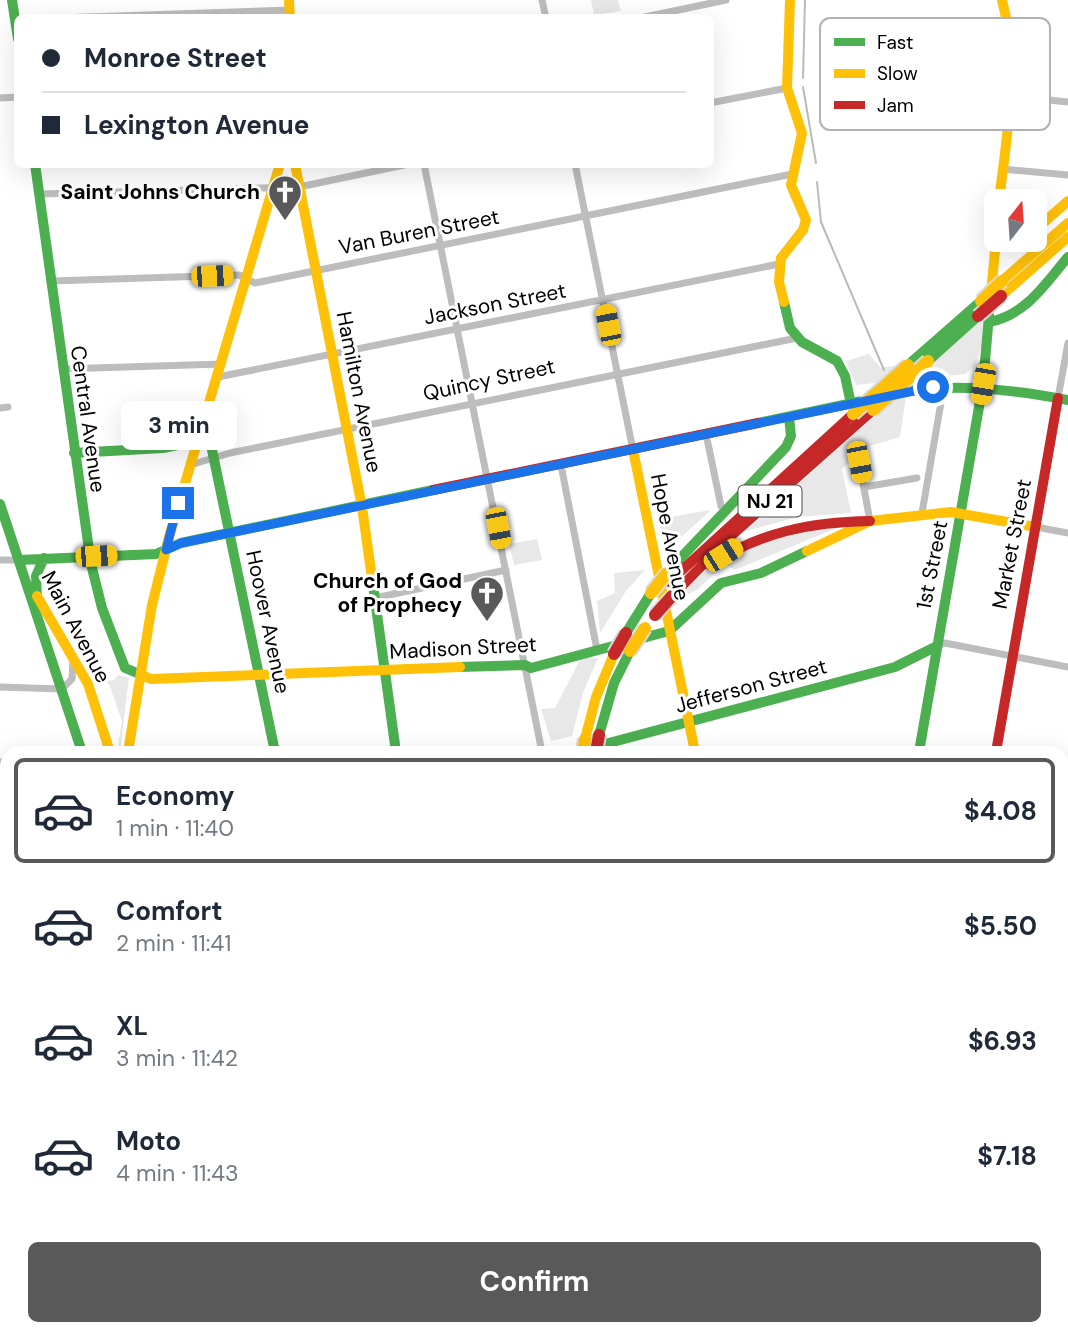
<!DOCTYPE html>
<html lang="en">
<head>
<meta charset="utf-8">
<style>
  body { margin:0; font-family:"DM Sans",sans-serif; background:#f2f2f3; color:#1f2937; height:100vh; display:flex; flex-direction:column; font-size:26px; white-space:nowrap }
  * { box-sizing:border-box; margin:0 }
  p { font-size:23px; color:#747a83 }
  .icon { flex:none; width:38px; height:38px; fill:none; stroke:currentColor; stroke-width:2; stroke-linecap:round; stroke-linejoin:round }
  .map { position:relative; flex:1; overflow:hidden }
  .side { position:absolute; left:0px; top:746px; width:1069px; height:590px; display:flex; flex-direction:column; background:#fff; border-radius:21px 21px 0 0; box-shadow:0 7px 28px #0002 }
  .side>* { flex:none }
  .hud { position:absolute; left:14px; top:14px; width:700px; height:154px; border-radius:10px; box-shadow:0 7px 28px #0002; display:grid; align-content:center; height:154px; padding:0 28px; background:#fff }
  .needle { width:46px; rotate:17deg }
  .tools { position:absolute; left:984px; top:189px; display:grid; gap:14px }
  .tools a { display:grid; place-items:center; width:63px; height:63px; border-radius:10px; background:#fff; box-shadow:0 7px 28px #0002; font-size:35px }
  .end { position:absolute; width:32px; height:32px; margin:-16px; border:9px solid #1a73e8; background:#fff; box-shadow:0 0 0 4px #fff }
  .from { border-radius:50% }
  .bubble { position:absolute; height:49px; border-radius:10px; background:#fff; box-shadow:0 7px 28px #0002; font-size:23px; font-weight:700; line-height:49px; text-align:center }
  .car { position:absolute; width:21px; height:42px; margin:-21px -10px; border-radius:9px; box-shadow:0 0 5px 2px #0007; background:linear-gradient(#f5c518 24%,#345 0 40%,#f5c518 0 76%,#345 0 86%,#f5c518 0) }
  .hud b { display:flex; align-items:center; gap:24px; height:66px; font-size:26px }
  .hud b+b { border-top:2px solid #e0e1e3 }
  .hud i { width:18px; height:18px; background:#1f2937 }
  ul { padding:12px 0 0; list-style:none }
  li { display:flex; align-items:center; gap:21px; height:105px; margin:0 14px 10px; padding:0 14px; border:4px solid transparent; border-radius:10px }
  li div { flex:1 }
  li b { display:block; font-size:26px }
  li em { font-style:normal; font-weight:700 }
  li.current { border-color:#595959 }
  li>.icon { width:63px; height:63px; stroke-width:1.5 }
  .primary-button { display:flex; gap:14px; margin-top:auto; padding:14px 28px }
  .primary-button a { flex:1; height:80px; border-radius:10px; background:#595959; color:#fff; font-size:28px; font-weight:700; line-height:80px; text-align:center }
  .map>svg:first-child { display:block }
</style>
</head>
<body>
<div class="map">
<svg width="1068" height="1334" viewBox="0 0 1068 1334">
  <rect width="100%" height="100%" fill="#fff"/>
  <path fill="#e8e8e8" d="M 591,0 L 618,0 L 621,11 L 594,15 Z
    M 983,318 C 981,338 984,363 965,374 L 856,385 L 846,361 L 869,354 L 881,368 L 936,358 Z
    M 906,396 L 900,437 L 866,447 L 842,469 L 851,513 L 798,517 L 746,531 L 894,399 Z
    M 711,510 L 668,549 L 658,519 Z
    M 849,523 L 735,570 L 725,564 L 698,589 L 677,600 C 697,573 741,541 774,534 C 799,529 824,527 849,523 Z
    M 537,539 L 542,560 L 514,565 L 509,544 Z
    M 645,570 L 626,591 L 600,633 L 597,601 L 615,593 L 614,573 Z
    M 581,658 L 598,658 L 583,693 L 572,736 L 551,741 L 541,709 L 555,708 Z
    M 118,675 L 129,677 L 120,752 L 117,751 L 122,721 L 109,684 L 102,681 L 114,680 Z"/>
  <path fill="#bababa" d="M 1062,1318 L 1068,1324 L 1068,1334 L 977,1334 L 968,1328 L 1062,1328 Z
    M 574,1328 L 665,1328 L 660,1334 L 572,1334 Z"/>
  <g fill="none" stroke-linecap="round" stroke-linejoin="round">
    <path stroke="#bababa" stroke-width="2" d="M 803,78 L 805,0
      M 803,87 L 816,163
      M 817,182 L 821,222 L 884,370"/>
    <path stroke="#bdbdbd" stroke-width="7" d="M 542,0 L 546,18
      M 57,18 L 290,10
      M 640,18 L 726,0
      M 1010,96 L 1068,102
      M 0,98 L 18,97
      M 710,103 L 787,88
      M 424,164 L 542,752
      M 575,164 L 633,450
      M 1002,169 L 1068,175
      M 39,194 L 299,187 L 409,164
      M 50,281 L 239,275 L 255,283 L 792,174
      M 62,369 L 222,364
      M 218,377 L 779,264
      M 1058,398 L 1068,343
      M 0,408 L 8,407
      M 706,434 L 721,506
      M 859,462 L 870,521
      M 190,465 L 230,453 L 797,338
      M 561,465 L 597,650
      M 864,487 L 917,478
      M 922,513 L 944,385
      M 1036,527 L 1068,533
      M 0,560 L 19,560
      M 375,598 L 506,570
      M 935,647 L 945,643 L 1068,667
      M 0,687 L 62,689 L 72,679 L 73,661
      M 0,762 L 7,762
      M 1062,809 L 1068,777
      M 1062,931 L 1068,932
      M 0,1085 L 7,1094
      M 1062,1190 L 1068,1191
      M 130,1328 L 133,1334
      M 848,1328 L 863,1330
      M 691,1334 L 688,1333 L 694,1328
      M 787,1334 L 788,1328
      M 835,1334 L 835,1328"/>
    <path stroke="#4caf50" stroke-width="10" d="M 12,0 L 18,39
      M 35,164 L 91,564 L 102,608 L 125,668 L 142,675
      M 999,240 L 1021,240
      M 784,302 L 790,328 L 802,342 L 837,361 L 845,376 L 851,404
      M 989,322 C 1026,315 1045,284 1068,257
      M 928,361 L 978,316
      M 908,365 L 981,301
      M 892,394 C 952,382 1008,389 1068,400
      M 206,421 L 275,752
      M 758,423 L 867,400
      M 74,453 L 163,448 L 187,443 L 198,420
      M 0,504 L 82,752
      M 19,560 L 156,554 L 181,543 L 433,490
      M 673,566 L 786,447 L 791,436 L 789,417
      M 373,585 L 396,752
      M 37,598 L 36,576 L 44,558
      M 626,633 L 651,593
      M 460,667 L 525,665 L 531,668 L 669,631 L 721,583 L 761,573 L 807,551
      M 599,735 L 614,683 L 630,651
      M 575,752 L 895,667 L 935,647
      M 919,752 L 983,384 L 989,315
      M 0,1137 L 7,1131
      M 417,1328 L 417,1334
      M 255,1332 L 258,1328
      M 498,1334 L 505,1328
      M 519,1334 L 525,1328"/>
    <path stroke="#ffc107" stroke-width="10" d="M 289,0 L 290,18
      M 295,164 L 362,507 L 373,585
      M 999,201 C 1007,133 1020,67 1002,0
      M 1034,231 L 1068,201
      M 1002,281 L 1068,223
      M 991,293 L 996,240
      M 1001,296 L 1068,237
      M 784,302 L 779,282 L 781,258 L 803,230 L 806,220 L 791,185 L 802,133 L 787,88 L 790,0
      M 633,450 L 695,752
      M 807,551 L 870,521 L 951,512 L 1036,527
      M 37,596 L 88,684 L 110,752
      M 142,675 L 151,679 L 460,667
      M 585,739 L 596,697 L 614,654
      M 128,752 L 152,605 L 169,537 L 280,164
      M 0,880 L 7,870
      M 383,1328 L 384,1334
      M 879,1334 L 880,1328"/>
    <path stroke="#c62828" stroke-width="10" d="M 433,490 L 758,423
      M 710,565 C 760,532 811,522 870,521
      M 669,582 L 853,414
      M 672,596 L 732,535 L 873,410
      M 996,752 L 1058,398
      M 0,973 L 7,972
      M 1062,1064 L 1068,1065
      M 0,1322 L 10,1334
      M 277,1328 L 280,1334
      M 288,1328 L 289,1334
      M 202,1334 L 209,1328
      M 243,1334 L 245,1328
      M 393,1334 L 394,1328
      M 532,1334 L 536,1328"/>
    <g stroke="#dbdbdb" stroke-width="16" stroke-linecap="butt">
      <path id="slow-bridge" d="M 981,301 L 1002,281
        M 873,410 L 928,361
        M 853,414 L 908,365
        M 651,593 L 667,573
        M 630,651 L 645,628
        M 583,752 L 585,739"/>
    </g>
    <g stroke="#dbdbdb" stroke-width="16" stroke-linecap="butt">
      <path id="jam-bridge" d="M 978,316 L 1001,296
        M 655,615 L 672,596
        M 614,654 L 626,633
        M 596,752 L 599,735"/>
    </g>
    <use href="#slow-bridge" stroke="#ffc107" stroke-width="12"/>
    <use href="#jam-bridge" stroke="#c62828" stroke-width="12"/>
  </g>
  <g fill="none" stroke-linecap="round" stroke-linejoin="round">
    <path stroke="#1a73e8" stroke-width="9" d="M 178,503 L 166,550 L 181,543 L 933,387"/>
  </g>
  <defs>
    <g id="church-pin" transform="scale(1.75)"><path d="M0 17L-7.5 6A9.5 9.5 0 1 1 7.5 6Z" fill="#595959" stroke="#fff"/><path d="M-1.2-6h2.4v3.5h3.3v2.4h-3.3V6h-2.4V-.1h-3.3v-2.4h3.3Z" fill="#fff"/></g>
  </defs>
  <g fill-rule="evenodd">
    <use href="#church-pin" x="285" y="192"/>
    <use href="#church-pin" x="487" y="593"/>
  </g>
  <g text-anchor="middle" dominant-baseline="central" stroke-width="6" stroke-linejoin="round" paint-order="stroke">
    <rect fill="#fff" stroke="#4c4c4c" stroke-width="2" x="738.5" y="485.5" width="63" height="31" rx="5"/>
    <g font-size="19" font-weight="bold" fill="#000">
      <text x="770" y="501">NJ 21</text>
    </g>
    <g font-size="21" font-weight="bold" fill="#000" stroke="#fff" text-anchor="end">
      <text x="260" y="192">Saint Johns Church</text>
      <text x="462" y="581">Church of God<tspan x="462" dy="24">of Prophecy</tspan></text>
    </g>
    <g font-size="21" fill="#000" stroke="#fff">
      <text transform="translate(419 232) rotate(-11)">Van Buren Street</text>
      <text transform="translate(495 304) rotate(-11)">Jackson Street</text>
      <text transform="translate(489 380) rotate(-12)">Quincy Street</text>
      <text transform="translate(359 392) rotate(79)">Hamilton Avenue</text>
      <text transform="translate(88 419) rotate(82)">Central Avenue</text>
      <text transform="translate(670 537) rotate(79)">Hope Avenue</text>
      <text transform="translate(1012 544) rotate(-79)">Market Street</text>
      <text transform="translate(932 565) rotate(-79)">1st Street</text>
      <text transform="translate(268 622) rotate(78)">Hoover Avenue</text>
      <text transform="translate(76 627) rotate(62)">Main Avenue</text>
      <text transform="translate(463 648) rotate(-3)">Madison Street</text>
      <text transform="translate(751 686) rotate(-15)">Jefferson Street</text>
    </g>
  </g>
  <rect x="820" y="18" width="230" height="112" rx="10" fill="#fff" stroke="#b2b2b2" stroke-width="2"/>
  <rect x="834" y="38" width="31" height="8" fill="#4caf50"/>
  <rect x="834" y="69" width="31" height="9" fill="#ffc107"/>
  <rect x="834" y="101" width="31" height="8" fill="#c62828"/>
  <g font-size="19" fill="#000">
    <text x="877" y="49">Fast</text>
    <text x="877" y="80">Slow</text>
    <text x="877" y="112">Jam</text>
  </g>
</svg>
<div class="tools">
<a><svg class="needle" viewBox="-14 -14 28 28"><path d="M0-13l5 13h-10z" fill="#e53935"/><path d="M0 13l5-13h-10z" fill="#747a83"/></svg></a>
</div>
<i class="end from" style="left:933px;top:387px"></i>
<i class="end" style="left:178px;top:503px"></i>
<div class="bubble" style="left:121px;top:401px;width:116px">3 min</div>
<i class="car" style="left:212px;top:276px;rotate:88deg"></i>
<i class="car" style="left:608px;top:325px;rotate:349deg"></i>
<i class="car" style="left:983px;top:384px;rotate:190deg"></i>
<i class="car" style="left:859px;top:462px;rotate:169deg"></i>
<i class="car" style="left:498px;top:528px;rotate:169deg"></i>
<i class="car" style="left:723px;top:555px;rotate:58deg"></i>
<i class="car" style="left:96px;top:556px;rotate:87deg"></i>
<div class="hud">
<b><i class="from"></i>Monroe Street</b>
<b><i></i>Lexington Avenue</b>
</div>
<section class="side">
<ul>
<li class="current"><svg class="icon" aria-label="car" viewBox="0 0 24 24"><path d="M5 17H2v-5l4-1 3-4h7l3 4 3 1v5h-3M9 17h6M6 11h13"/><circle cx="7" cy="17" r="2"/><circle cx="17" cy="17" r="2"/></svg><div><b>Economy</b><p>1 min · 11:40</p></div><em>$4.08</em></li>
<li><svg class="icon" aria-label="car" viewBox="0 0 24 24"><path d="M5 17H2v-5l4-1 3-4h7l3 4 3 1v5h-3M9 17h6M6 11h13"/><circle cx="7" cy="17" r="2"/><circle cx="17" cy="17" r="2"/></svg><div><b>Comfort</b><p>2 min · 11:41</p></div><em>$5.50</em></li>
<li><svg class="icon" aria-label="car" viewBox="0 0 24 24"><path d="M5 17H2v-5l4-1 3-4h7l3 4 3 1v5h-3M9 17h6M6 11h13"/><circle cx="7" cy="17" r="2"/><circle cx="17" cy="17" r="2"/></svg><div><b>XL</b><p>3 min · 11:42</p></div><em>$6.93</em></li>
<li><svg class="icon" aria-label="car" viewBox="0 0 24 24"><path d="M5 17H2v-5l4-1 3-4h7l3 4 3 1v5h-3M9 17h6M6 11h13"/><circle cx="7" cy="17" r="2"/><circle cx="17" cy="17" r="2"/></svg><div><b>Moto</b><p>4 min · 11:43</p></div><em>$7.18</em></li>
</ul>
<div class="primary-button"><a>Confirm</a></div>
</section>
</div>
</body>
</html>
